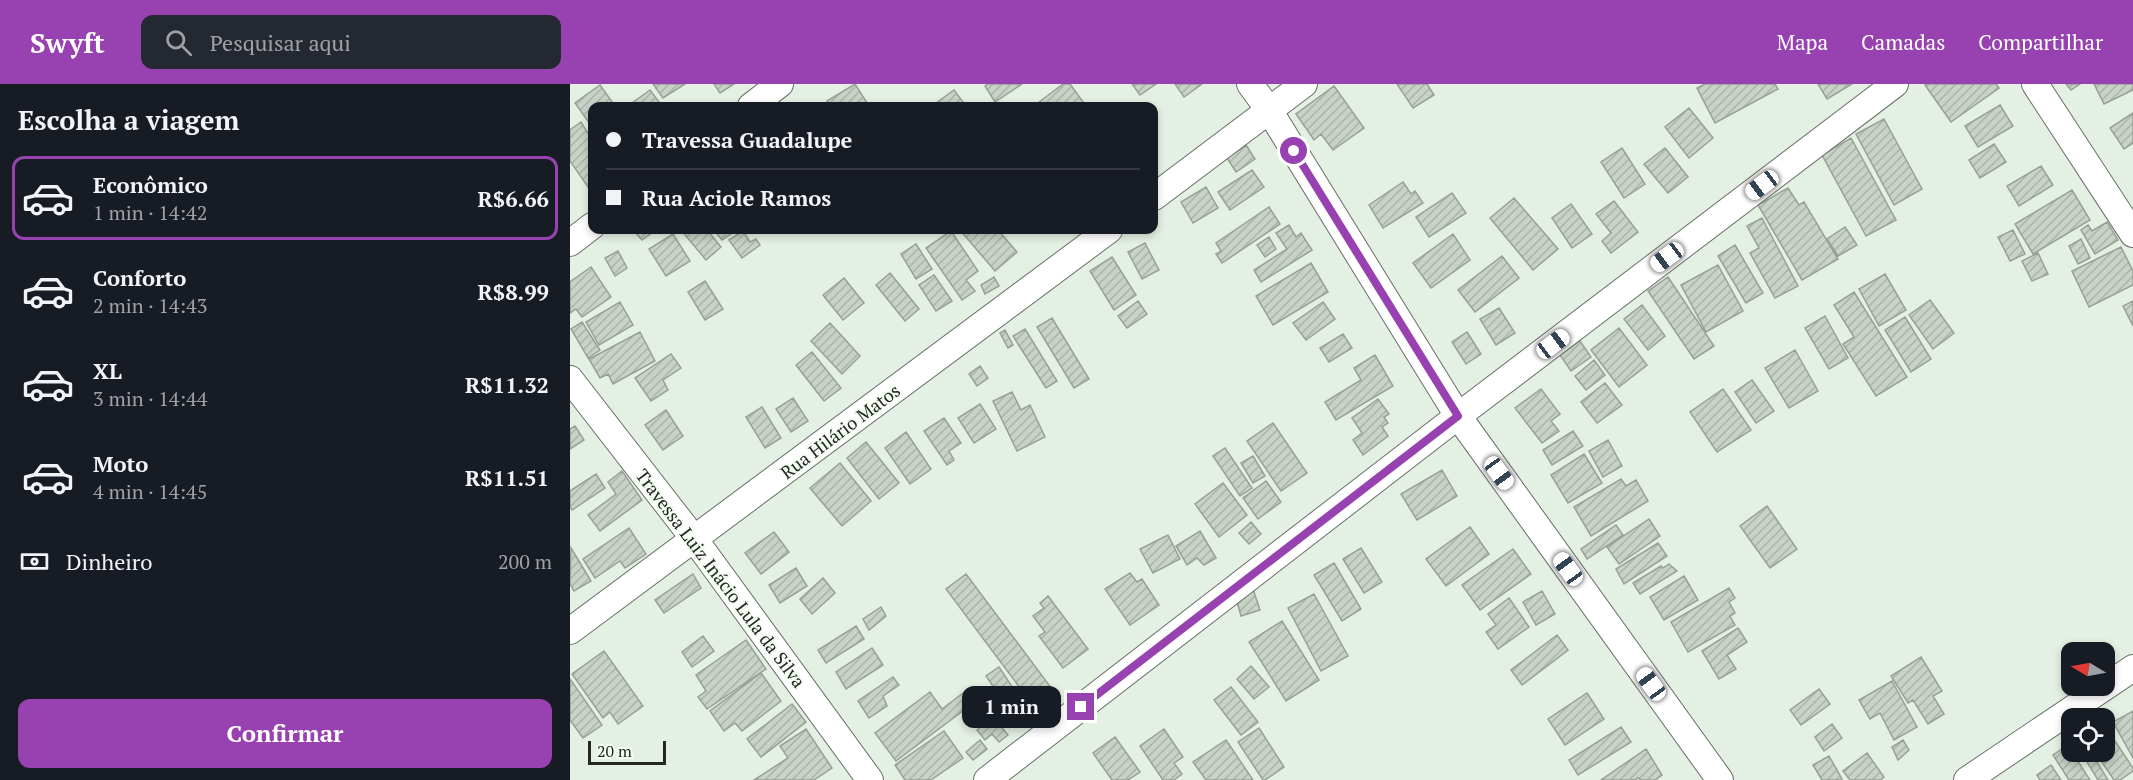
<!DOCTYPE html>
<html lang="pt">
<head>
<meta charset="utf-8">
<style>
  body { margin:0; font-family:"PT Serif",serif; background:#242831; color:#f1f3f6; height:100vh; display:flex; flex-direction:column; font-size:22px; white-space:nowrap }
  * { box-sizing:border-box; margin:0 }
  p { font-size:20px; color:#9ea1a6 }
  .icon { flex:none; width:33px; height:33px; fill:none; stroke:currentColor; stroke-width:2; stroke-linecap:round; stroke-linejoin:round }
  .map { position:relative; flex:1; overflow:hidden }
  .drawer { display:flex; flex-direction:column; background:#171b24; width:570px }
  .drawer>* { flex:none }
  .top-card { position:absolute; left:18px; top:18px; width:570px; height:132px; border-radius:12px; box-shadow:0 3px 9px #0003; display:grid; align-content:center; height:132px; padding:0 18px; background:#171b24 }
  .needle { width:39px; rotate:280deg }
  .buttons { position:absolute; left:1491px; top:558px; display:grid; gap:12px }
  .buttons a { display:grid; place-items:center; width:54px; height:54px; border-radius:12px; background:#171b24; box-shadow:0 3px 9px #0003; font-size:30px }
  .scale { position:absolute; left:18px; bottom:15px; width:78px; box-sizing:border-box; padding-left:6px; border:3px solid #232622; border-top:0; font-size:16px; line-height:21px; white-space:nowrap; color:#232622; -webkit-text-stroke:4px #f3fdf1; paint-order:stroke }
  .end { position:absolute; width:27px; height:27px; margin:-14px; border:8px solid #9742b0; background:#fff; box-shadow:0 0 0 3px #fff }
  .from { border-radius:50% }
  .bubble { position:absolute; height:42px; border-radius:12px; background:#171b24; box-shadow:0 3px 9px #0003; font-size:20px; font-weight:700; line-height:42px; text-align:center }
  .car { position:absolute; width:18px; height:36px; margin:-18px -9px; border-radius:8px; box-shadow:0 0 4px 2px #0007; background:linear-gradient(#fff 24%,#345 0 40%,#fff 0 76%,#345 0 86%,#fff 0) }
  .top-card b { display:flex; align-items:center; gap:21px; height:57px; font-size:22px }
  .top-card b+b { border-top:2px solid #363941 }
  .top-card i { width:15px; height:15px; background:#f1f3f6 }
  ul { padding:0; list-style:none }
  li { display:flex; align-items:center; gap:18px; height:84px; margin:0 12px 9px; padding:0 6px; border:3px solid transparent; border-radius:12px }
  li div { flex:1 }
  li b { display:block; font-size:22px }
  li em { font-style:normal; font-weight:700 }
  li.selected { border-color:#9742b0 }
  li>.icon { width:54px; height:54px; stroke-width:1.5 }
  h2 { padding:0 18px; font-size:27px; line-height:72px }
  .pay { display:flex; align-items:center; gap:15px; height:66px; padding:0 18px; font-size:22px }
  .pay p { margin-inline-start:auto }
  .cta { display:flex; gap:12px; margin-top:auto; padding:12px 18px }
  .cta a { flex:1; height:69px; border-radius:12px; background:#9742b0; color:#fff; font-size:24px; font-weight:700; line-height:69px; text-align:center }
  header { display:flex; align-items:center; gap:36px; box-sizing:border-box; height:84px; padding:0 30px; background:#9742b0; color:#fff }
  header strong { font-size:28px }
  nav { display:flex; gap:33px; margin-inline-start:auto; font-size:21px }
  .search { width:420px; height:54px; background:#242831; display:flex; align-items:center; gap:15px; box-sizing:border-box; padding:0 21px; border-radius:12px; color:#9ea1a6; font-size:22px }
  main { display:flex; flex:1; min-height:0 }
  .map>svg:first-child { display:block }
</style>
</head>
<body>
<header>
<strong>Swyft</strong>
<div class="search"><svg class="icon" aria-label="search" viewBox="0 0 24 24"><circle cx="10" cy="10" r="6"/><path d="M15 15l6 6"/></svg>Pesquisar aqui</div>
<nav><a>Mapa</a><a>Camadas</a><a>Compartilhar</a></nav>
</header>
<main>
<section class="drawer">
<h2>Escolha a viagem</h2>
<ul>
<li class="selected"><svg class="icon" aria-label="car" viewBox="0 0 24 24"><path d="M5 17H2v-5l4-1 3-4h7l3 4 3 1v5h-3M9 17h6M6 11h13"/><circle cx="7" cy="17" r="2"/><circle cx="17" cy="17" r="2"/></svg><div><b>Econômico</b><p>1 min · 14:42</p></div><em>R$6.66</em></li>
<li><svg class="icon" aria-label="car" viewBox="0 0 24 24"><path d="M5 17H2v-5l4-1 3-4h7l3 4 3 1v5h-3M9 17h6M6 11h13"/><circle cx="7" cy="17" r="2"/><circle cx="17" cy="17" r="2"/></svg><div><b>Conforto</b><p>2 min · 14:43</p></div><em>R$8.99</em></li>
<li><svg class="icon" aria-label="car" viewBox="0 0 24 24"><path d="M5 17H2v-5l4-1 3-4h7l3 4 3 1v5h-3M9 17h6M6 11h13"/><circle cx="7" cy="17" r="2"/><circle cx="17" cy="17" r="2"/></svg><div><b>XL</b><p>3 min · 14:44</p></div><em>R$11.32</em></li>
<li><svg class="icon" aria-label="car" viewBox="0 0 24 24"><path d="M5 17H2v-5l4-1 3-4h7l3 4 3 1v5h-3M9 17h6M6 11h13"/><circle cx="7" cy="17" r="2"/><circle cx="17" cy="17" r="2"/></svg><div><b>Moto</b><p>4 min · 14:45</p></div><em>R$11.51</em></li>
</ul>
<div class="pay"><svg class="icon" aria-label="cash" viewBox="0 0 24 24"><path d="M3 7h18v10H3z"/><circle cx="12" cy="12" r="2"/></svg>Dinheiro<p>200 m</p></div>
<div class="cta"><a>Confirmar</a></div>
</section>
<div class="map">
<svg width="1563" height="696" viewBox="0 0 1563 696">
  <defs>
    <pattern id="building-hatch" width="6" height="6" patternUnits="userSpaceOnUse" patternTransform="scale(1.5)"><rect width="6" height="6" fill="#c8d2c6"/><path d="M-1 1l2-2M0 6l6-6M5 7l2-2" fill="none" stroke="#acb4aa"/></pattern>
  </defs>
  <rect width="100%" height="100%" fill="#e5f0e4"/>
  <path fill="url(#building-hatch)" stroke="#97a196" stroke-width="1.5" d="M 83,0 L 115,0 L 93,14 Z
    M 144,0 L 164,0 L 150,9 Z
    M 285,0 L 299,22 L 260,22 L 257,17 Z
    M 418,0 L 452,0 L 425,18 L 415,2 Z
    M 493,0 L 500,0 L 516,22 L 464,22 Z
    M 562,0 L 586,0 L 570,11 Z
    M 605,0 L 632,0 L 614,13 Z
    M 827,0 L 857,0 L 864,11 L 843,24 Z
    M 1135,0 L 1205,0 L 1208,5 L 1145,39 L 1127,4 Z
    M 1248,0 L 1282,0 L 1257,15 Z
    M 1357,0 L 1426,0 L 1429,4 L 1381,38 L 1355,1 Z
    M 1496,0 L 1510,0 L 1501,6 Z
    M 1524,0 L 1563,0 L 1563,6 L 1534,20 Z
    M 30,1 L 45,22 L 22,22 L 22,43 L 5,19 Z
    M 764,2 L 794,44 L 763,66 L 751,50 L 744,56 L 726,30 Z
    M 80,6 L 92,22 L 58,22 Z
    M 384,6 L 396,22 L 362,22 Z
    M 1430,21 L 1443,42 L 1408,63 L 1395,42 Z
    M 1119,24 L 1143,54 L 1119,74 L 1095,43 Z
    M 1563,29 L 1563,59 L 1554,65 L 1540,44 Z
    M 1314,35 L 1352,105 L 1324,121 L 1286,50 Z
    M 11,38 L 22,56 L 22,100 L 18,103 L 0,77 L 0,46 Z
    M 1281,54 L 1326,136 L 1296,152 L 1252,71 Z
    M 1424,60 L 1436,78 L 1410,94 L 1399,76 Z
    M 676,61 L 685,75 L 666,88 L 657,74 Z
    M 1052,64 L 1075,100 L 1054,114 L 1031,78 Z
    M 1095,64 L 1118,93 L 1098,109 L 1074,80 Z
    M 1471,82 L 1483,101 L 1449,122 L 1437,102 Z
    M 682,86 L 694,103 L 660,126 L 648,108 Z
    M 833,98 L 841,110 L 845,107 L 853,119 L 813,144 L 799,121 Z
    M 636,103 L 648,124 L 623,139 L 611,118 Z
    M 1218,104 L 1229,121 L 1234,118 L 1268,175 L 1232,196 L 1188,121 Z
    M 1502,106 L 1520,136 L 1463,170 L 1445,140 Z
    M 882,109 L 896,129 L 859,153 L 846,133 Z
    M 944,114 L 988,165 L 963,186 L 920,134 Z
    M 1044,117 L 1068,148 L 1041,169 L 1032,157 L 1041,149 L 1026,130 Z
    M 1001,120 L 1022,150 L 1002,164 L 982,134 Z
    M 699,123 L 710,140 L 652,179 L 646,170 L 651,167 L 646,159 Z
    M 1192,134 L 1228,202 L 1205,214 L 1180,169 L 1189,164 L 1177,142 Z
    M 1537,138 L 1548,156 L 1525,170 L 1511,146 L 1518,141 L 1522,147 Z
    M 719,141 L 726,153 L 731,149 L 742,166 L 691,198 L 684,186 L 717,165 L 706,149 Z
    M 1275,143 L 1287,161 L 1268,172 L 1257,155 Z
    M 63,146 L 86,146 L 72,156 Z
    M 111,146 L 137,146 L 151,163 L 136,176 Z
    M 144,146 L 167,146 L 152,156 Z
    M 390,146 L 428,146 L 447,168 L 425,187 Z
    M 1443,146 L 1455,170 L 1440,177 L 1428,153 Z
    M 173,147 L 180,158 L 186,155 L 190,161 L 172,174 L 159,156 Z
    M 381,147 L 408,187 L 396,196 L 405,207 L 392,216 L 356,164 Z
    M 103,150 L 120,177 L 96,192 L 79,165 Z
    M 883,150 L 900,176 L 861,204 L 843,179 Z
    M 699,153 L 706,165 L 695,173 L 687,161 Z
    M 1511,155 L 1520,174 L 1508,180 L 1499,162 Z
    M 575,159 L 589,186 L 572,195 L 558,168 Z
    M 346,160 L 362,185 L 346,195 L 331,170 Z
    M 1165,161 L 1193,209 L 1176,219 L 1148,172 Z
    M 1551,163 L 1563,187 L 1563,201 L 1519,223 L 1502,187 Z
    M 48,167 L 57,184 L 45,192 L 35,174 Z
    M 1468,169 L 1478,190 L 1462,197 L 1452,177 Z
    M 932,172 L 949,194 L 905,228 L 888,206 Z
    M 542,173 L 566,211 L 544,226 L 520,187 Z
    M 741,179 L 758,208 L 703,241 L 686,212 Z
    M 1148,181 L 1173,227 L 1136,248 L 1111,201 Z
    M 21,183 L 41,213 L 12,233 L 6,225 L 0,229 L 0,198 Z
    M 320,189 L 349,225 L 335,237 L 306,201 Z
    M 1315,190 L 1336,226 L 1309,242 L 1289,205 Z
    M 364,191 L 382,217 L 366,227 L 349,201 Z
    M 424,193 L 429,202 L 415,210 L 411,201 Z
    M 1098,193 L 1144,262 L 1124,275 L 1078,207 Z
    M 274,194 L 294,219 L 273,236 L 253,211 Z
    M 135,197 L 153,225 L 135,236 L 118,208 Z
    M 1284,208 L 1337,293 L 1306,312 L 1273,260 L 1284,253 L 1264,221 Z
    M 1360,216 L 1384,249 L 1363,265 L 1339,231 Z
    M 568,217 L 577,230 L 557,244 L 548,232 Z
    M 1563,217 L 1563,242 L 1553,222 Z
    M 50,218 L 63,241 L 29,261 L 16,238 Z
    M 753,218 L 765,235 L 736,256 L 723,239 Z
    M 1072,221 L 1095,252 L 1078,266 L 1054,235 Z
    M 929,224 L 945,249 L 926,261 L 910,235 Z
    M 1255,232 L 1278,274 L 1259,285 L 1235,244 Z
    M 1335,233 L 1361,275 L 1341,288 L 1315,246 Z
    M 482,234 L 519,295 L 504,304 L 467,243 Z
    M 12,238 L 30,266 L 18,274 L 1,245 Z
    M 260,239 L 290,272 L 272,290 L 241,257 Z
    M 1049,244 L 1077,281 L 1049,303 L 1021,266 Z
    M 455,245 L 487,297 L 476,304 L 443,252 Z
    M 435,246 L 443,261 L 438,264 L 430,249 Z
    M 70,248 L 85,277 L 43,300 L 38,290 L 30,294 L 19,275 Z
    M 897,248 L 911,270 L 896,280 L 882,258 Z
    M 773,250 L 782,264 L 759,278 L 750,264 Z
    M 1010,257 L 1021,273 L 1001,287 L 990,271 Z
    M 1225,266 L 1248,307 L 1219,324 L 1195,284 Z
    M 242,268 L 271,304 L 254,317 L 226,281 Z
    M 101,270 L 111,284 L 93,296 L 98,306 L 81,317 L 65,294 Z
    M 805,271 L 823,302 L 766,336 L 755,318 L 791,296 L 784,284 Z
    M 1024,276 L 1035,291 L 1016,306 L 1005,292 Z
    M 410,282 L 418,294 L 407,302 L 399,290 Z
    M 1182,296 L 1204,327 L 1186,339 L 1165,308 Z
    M 1035,299 L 1052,321 L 1027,339 L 1011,318 Z
    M 971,305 L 990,330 L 981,337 L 989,347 L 972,359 L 945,324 Z
    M 1153,305 L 1181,346 L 1147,368 L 1120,328 Z
    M 442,308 L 451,326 L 460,321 L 475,353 L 447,367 L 423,317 Z
    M 223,314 L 238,337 L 221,348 L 206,325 Z
    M 808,315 L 819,330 L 814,333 L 818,339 L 812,343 L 818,352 L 793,371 L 783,356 L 792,349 L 782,334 Z
    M 410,320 L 426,345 L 404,359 L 388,334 Z
    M 192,323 L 211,354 L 195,364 L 176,333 Z
    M 96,326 L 113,352 L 93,366 L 75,341 Z
    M 374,334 L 391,359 L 379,367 L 384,376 L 377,381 L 354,347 Z
    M 703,339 L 737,389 L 711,407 L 677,357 Z
    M 5,342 L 14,356 L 0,365 L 0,345 Z
    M 1003,347 L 1013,362 L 982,381 L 973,366 Z
    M 336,348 L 361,385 L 340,400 L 315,364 Z
    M 1038,356 L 1052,382 L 1033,393 L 1019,367 Z
    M 296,358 L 329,399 L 309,415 L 277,374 Z
    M 655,364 L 682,404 L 670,412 L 643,372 Z
    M 1014,370 L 1032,399 L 998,419 L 981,391 Z
    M 683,372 L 695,392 L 683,399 L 671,379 Z
    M 270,379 L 301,417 L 272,442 L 240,404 Z
    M 872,386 L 887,412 L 847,436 L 831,410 Z
    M 52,387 L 72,416 L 30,447 L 18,431 L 46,410 L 38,398 Z
    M 26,390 L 35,404 L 2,426 L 0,423 L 0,407 Z
    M 1051,395 L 1056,402 L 1066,396 L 1078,417 L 1021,452 L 1004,423 Z
    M 696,397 L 711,418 L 688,435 L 673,414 Z
    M 653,399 L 677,431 L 649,453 L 625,420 Z
    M 1197,422 L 1227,465 L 1200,484 L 1170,442 Z
    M 1079,435 L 1090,452 L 1049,480 L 1037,463 Z
    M 681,438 L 691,450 L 679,460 L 669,449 Z
    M 1046,441 L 1053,451 L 1017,475 L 1011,465 Z
    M 900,443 L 919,470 L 876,502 L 856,475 Z
    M 59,444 L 76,470 L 55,484 L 50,477 L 25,494 L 13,475 Z
    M 630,447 L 646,474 L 634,481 L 627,474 L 617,481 L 606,462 Z
    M 204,448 L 219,468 L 191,490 L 175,469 Z
    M 598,451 L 610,475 L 583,489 L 570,465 Z
    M 1088,459 L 1097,472 L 1054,500 L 1046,485 Z
    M 1,464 L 21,497 L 4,507 L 0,500 Z
    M 791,464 L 812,498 L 794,509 L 773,475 Z
    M 943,465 L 961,490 L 910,526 L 892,501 Z
    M 764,479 L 791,525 L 772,537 L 744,491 Z
    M 1099,480 L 1107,487 L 1070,510 L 1063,499 L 1091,482 L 1093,484 Z
    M 226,484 L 237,502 L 210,519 L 199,501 Z
    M 560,489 L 567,498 L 572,495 L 589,521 L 560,541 L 535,505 Z
    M 123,490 L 131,504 L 94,529 L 85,516 Z
    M 396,490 L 482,605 L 462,620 L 376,505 Z
    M 1114,492 L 1128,516 L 1094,536 L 1080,513 Z
    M 253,494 L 265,509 L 242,530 L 230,515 Z
    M 1159,504 L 1165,514 L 1159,518 L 1165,529 L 1160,532 L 1165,541 L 1118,568 L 1101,538 Z
    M 683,505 L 690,526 L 671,532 L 665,510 Z
    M 972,507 L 985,530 L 966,541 L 953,518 Z
    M 744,510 L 778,572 L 751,587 L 718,524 Z
    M 478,512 L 518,565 L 493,584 L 469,552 L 475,548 L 463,532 L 474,524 L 470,519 Z
    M 939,514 L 959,543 L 928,565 L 916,548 L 926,541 L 918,530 Z
    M 311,523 L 316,532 L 299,546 L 293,535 Z
    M 712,537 L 749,596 L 716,617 L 679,558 Z
    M 286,542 L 294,555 L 256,579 L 248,566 Z
    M 1168,544 L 1177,558 L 1157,571 L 1166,585 L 1149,595 L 1132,567 Z
    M 987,551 L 998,566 L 952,601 L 941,586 Z
    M 133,552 L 144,567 L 122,583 L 112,568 Z
    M 176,556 L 196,585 L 137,625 L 128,613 L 136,607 L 126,591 Z
    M 302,564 L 313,581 L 276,605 L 266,588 Z
    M 34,567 L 73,622 L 48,640 L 40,628 L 33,634 L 2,590 Z
    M 1351,573 L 1372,607 L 1363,612 L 1374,630 L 1358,640 L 1343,616 L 1338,619 L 1321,592 Z
    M 681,582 L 699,603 L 684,615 L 667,595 Z
    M 429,583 L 449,613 L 427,628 L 416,611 L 425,605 L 416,592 Z
    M 191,589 L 211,617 L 172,647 L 165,639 L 154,647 L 140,627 Z
    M 323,593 L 329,601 L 313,612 L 317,622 L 299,634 L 288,617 Z
    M 0,595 L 32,641 L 13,654 L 0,636 Z
    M 1322,597 L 1347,643 L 1324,656 L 1310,629 L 1300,635 L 1289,616 Z
    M 661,603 L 688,638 L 671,651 L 644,616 Z
    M 1249,605 L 1260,620 L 1231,641 L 1220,626 Z
    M 397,606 L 406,617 L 326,677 L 305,649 L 360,608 L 372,625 Z
    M 1017,609 L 1034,635 L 995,661 L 978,635 Z
    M 222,620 L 236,638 L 191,673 L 177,655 Z
    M 1563,627 L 1563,674 L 1543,638 Z
    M 423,633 L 438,651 L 429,658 L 422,650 L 415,656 L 407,646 Z
    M 1262,640 L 1272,654 L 1254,667 L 1245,653 Z
    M 1051,643 L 1061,658 L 1008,691 L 999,676 Z
    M 689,644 L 714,683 L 695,696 L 693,696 L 668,658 Z
    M 236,645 L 262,684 L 244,696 L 184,696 L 218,674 L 210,662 Z
    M 594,645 L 613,673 L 604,679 L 612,690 L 604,696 L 593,696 L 570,662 Z
    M 374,647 L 393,674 L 361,696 L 335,696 L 325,681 Z
    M 1539,648 L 1563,684 L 1563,687 L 1550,696 L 1544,696 L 1525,668 L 1534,668 L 1534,652 Z
    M 545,653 L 570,688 L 558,696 L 542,696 L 523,669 Z
    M 410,656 L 417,665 L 403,676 L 396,668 Z
    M 656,656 L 683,696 L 636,696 L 623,678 Z
    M 1333,656 L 1339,666 L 1328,676 L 1322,663 Z
    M 1498,661 L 1502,668 L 1520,696 L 1499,696 L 1483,671 Z
    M 1076,665 L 1092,691 L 1085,696 L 1071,696 L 1068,694 L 1065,696 L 1031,696 Z
    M 1511,668 L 1521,668 L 1538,696 L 1528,696 Z
    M 1297,669 L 1314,693 L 1310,696 L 1280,696 L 1273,687 Z
    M 1259,672 L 1272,695 L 1270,696 L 1252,696 L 1243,681 Z
    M 1481,681 L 1491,696 L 1470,696 L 1467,691 Z"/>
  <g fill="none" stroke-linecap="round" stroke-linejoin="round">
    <g stroke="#677066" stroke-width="28">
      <path id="minor" d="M 680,0 L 699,26 L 888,332 L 1150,696
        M 1465,0 L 1563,150
        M 181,22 L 210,0
        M 584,113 L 734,0
        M 0,159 L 22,142
        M 0,295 L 125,456 L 300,696
        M 0,547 L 539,146
        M 417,696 L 888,332 L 1325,0
        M 1397,696 L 1563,584"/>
    </g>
    <use href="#minor" stroke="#fff" stroke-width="26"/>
  </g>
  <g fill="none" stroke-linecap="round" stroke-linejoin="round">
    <path stroke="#9742b0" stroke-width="8" d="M 511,623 L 888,332 L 724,67"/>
  </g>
  <g text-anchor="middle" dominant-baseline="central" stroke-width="4.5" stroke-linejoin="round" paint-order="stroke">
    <g font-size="18" fill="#232622" stroke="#f3fdf1">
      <text transform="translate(270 347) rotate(-37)">Rua Hilário Matos</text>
      <text transform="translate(151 494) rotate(53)">Travessa Luiz Inácio Lula da Silva</text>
    </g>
  </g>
</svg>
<div class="buttons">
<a><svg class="needle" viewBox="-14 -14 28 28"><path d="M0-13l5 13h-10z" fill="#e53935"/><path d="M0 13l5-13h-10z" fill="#9ea1a6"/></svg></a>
<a><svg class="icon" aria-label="locate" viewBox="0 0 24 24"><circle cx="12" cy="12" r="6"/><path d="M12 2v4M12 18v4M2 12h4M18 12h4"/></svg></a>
</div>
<div class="scale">20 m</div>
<i class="end from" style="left:724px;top:67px"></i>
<i class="end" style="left:511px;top:623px"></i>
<div class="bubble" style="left:392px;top:602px;width:99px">1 min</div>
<i class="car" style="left:1192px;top:101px;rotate:233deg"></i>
<i class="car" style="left:1097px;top:173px;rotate:233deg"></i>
<i class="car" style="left:983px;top:260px;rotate:53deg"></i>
<i class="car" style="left:929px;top:389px;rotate:144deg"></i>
<i class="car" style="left:998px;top:485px;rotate:324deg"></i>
<i class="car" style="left:1081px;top:600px;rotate:324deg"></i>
<div class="top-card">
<b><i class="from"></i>Travessa Guadalupe</b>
<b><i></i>Rua Aciole Ramos</b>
</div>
</div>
</main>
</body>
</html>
